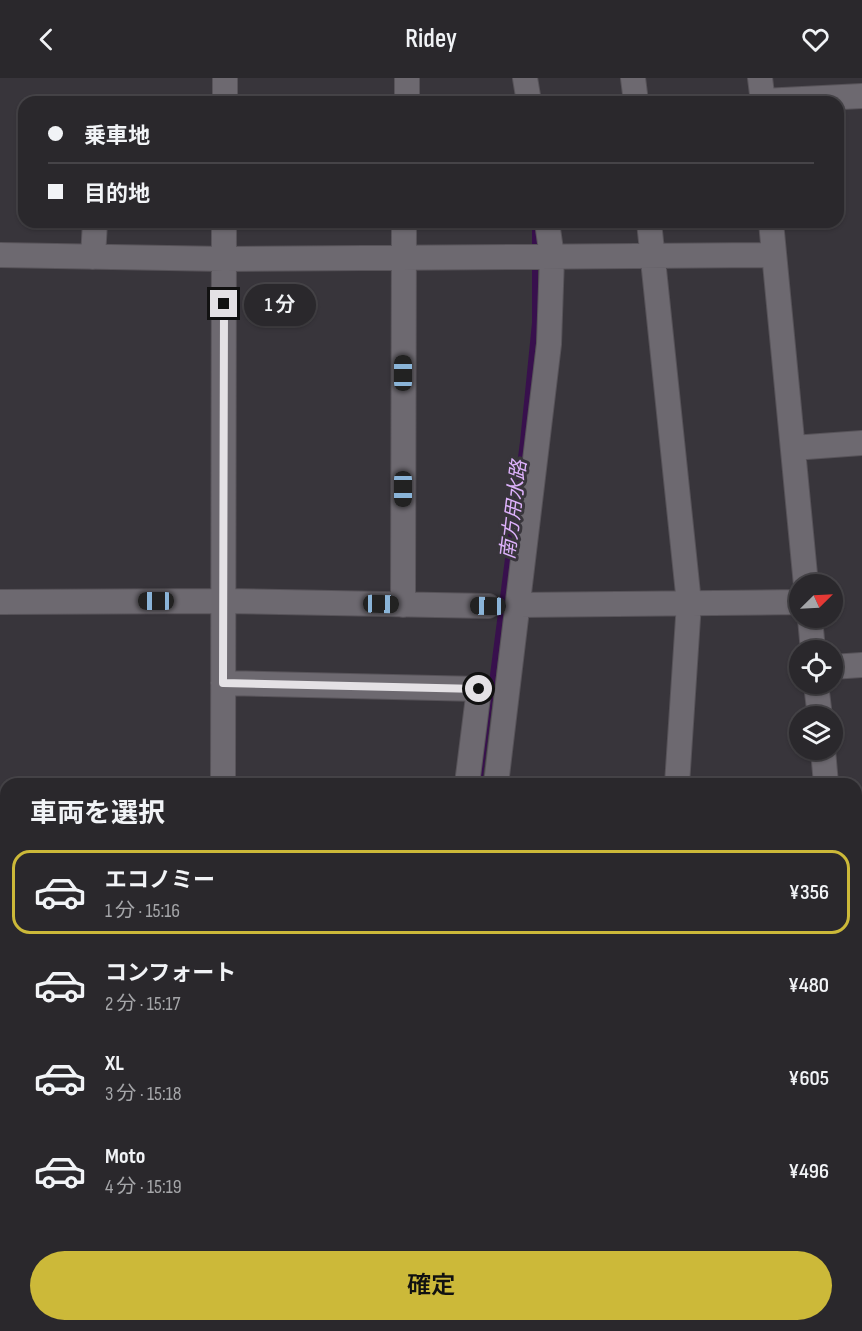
<!DOCTYPE html>
<html lang="ja">
<head>
<meta charset="utf-8">
<style>
  body { margin:0; font-family:"Sofia Sans Condensed","Noto Sans JP",sans-serif; background:#323034; color:#f1f3f6; height:100vh; display:flex; flex-direction:column; font-size:22px; white-space:nowrap }
  * { box-sizing:border-box; margin:0 }
  p { font-size:20px; color:#a5a6a9 }
  .icon { flex:none; width:33px; height:33px; fill:none; stroke:currentColor; stroke-width:2; stroke-linecap:round; stroke-linejoin:round }
  .map { position:relative; flex:1; overflow:hidden }
  .sheet { position:absolute; left:0px; top:700px; width:862px; height:554px; display:flex; flex-direction:column; background:#2a282c; border-radius:18px 18px 0 0; box-shadow:0 2px 4px #0004,0 0 0 2px #464448 }
  .sheet>* { flex:none }
  .hud { position:absolute; left:18px; top:18px; width:826px; height:132px; border-radius:18px; box-shadow:0 2px 4px #0004,0 0 0 2px #464448; display:grid; align-content:center; height:132px; padding:0 30px; background:#2a282c }
  .needle { width:39px; rotate:66deg }
  .buttons { position:absolute; left:789px; top:496px; display:grid; gap:12px }
  .buttons a { display:grid; place-items:center; width:54px; height:54px; border-radius:50%; background:#2a282c; box-shadow:0 2px 4px #0004,0 0 0 2px #464448; font-size:30px }
  .end { position:absolute; width:27px; height:27px; margin:-14px; border:8px solid #e4e1e5; background:#111; box-shadow:0 0 0 3px #111 }
  .from { border-radius:50% }
  .bubble { position:absolute; height:42px; border-radius:21px; background:#2a282c; box-shadow:0 2px 4px #0004,0 0 0 2px #464448; font-size:20px; font-weight:600; line-height:42px; text-align:center }
  .car { position:absolute; width:18px; height:36px; margin:-18px -9px; border-radius:8px; box-shadow:0 0 4px 2px #0007; background:linear-gradient(#222 24%,#8ab4d8 0 40%,#222 0 76%,#8ab4d8 0 86%,#222 0) }
  .hud b { display:flex; align-items:center; gap:21px; height:57px; font-size:22px }
  .hud b+b { border-top:2px solid #464448 }
  .hud i { width:15px; height:15px; background:#f1f3f6 }
  ul { padding:0; list-style:none }
  li { display:flex; align-items:center; gap:18px; height:84px; margin:0 12px 9px; padding:0 18px; border:3px solid transparent; border-radius:18px }
  li div { flex:1 }
  li b { display:block; font-size:22px }
  li em { font-style:normal; font-weight:600 }
  li.active { border-color:#ccb939 }
  li>.icon { width:54px; height:54px; stroke-width:1.5 }
  h2 { padding:0 30px; font-size:27px; line-height:72px }
  .primary-button { display:flex; gap:12px; margin-top:auto; padding:12px 30px }
  .primary-button a { flex:1; height:69px; border-radius:36px; background:#ccb939; color:#111; font-size:24px; font-weight:600; line-height:69px; text-align:center }
  header { display:flex; justify-content:space-between; align-items:center; height:78px; padding:0 30px; background:#2a282c; font-size:27px; font-weight:600 }
  .map>svg:first-child { display:block }
</style>
</head>
<body>
<header><svg class="icon" aria-label="back" viewBox="0 0 24 24"><path d="M15 5l-7 7 7 7"/></svg>Ridey<svg class="icon" aria-label="heart" viewBox="0 0 24 24"><path d="M12 20l-8-8c-3-5 5-10 8-4 3-6 11-1 8 4z"/></svg></header>
<div class="map">
<svg width="862" height="1253" viewBox="0 0 862 1253">
  <rect width="100%" height="100%" fill="#38353b"/>
  <g fill="none" stroke-linecap="round" stroke-linejoin="round">
    <path stroke="#38104d" stroke-width="6" d="M 535,144 L 535,173
      M 479,706 L 523,364 L 535,245 L 535,192
      M 412,1250 L 413,1248"/>
  </g>
  <path fill="#d5d0d8" d="M 862,1053 L 862,1108 L 856,1109 L 856,1054 Z"/>
  <g fill="none" stroke-linecap="round" stroke-linejoin="round">
    <g stroke="#575359" stroke-width="26">
      <path id="minor" d="M 525,0 L 529,24
        M 633,0 L 636,24
        M 760,0 L 763,24
        M 763,23 L 862,18
        M 225,24 L 225,0
        M 407,24 L 407,0
        M 649,144 L 689,525 L 677,706
        M 771,144 L 806,507
        M 0,177 L 224,181 L 774,177
        M 93,179 L 95,144
        M 793,370 L 862,365
        M 0,524 L 223,523 L 488,528
        M 403,527 L 404,144
        M 519,527 L 800,524
        M 810,540 L 813,573
        M 832,589 L 862,587
        M 223,605 L 479,611 L 467,706
        M 816,606 L 820,639
        M 823,672 L 826,706
        M 223,706 L 224,144
        M 496,706 L 549,266 L 552,179 L 547,144
        M 0,867 L 6,867
        M 0,1215 L 6,1215
        M 592,1248 L 593,1253
        M 174,1253 L 174,1248
        M 397,1253 L 397,1248"/>
    </g>
    <g stroke="#575359" stroke-width="32">
      <path id="tertiary" d="M 856,818 L 862,817
        M 817,1248 L 817,1253"/>
    </g>
    <use href="#minor" stroke="#6d6970" stroke-width="24"/>
    <use href="#tertiary" stroke="#6d6970" stroke-width="30"/>
  </g>
  <g fill="none" stroke-linecap="round" stroke-linejoin="round">
    <path stroke="#e4e1e5" stroke-width="8" d="M 224,226 L 223,605 L 479,611"/>
  </g>
  <g text-anchor="middle" dominant-baseline="central" stroke-width="6" stroke-linejoin="round" paint-order="stroke">
    <g font-size="20" font-style="italic" fill="#ddb1fb" stroke="#38353b">
      <text transform="translate(514 432) rotate(-83)">南方用水路</text>
    </g>
  </g>
</svg>
<div class="buttons">
<a><svg class="needle" viewBox="-14 -14 28 28"><path d="M0-13l5 13h-10z" fill="#e53935"/><path d="M0 13l5-13h-10z" fill="#a5a6a9"/></svg></a>
<a><svg class="icon" aria-label="locate" viewBox="0 0 24 24"><circle cx="12" cy="12" r="6"/><path d="M12 2v4M12 18v4M2 12h4M18 12h4"/></svg></a>
<a><svg class="icon" aria-label="layers" viewBox="0 0 24 24"><path d="M12 4l9 5-9 5-9-5zM3 14l9 5 9-5"/></svg></a>
</div>
<i class="end from" style="left:479px;top:611px"></i>
<i class="end" style="left:224px;top:226px"></i>
<div class="bubble" style="left:244px;top:206px;width:72px">1 分</div>
<i class="car" style="left:403px;top:295px;rotate:0deg"></i>
<i class="car" style="left:403px;top:411px;rotate:180deg"></i>
<i class="car" style="left:156px;top:523px;rotate:270deg"></i>
<i class="car" style="left:381px;top:526px;rotate:91deg"></i>
<i class="car" style="left:488px;top:528px;rotate:271deg"></i>
<div class="hud">
<b><i class="from"></i>乗車地</b>
<b><i></i>目的地</b>
</div>
<section class="sheet">
<h2>車両を選択</h2>
<ul>
<li class="active"><svg class="icon" aria-label="car" viewBox="0 0 24 24"><path d="M5 17H2v-5l4-1 3-4h7l3 4 3 1v5h-3M9 17h6M6 11h13"/><circle cx="7" cy="17" r="2"/><circle cx="17" cy="17" r="2"/></svg><div><b>エコノミー</b><p>1 分 · 15:16</p></div><em>¥356</em></li>
<li><svg class="icon" aria-label="car" viewBox="0 0 24 24"><path d="M5 17H2v-5l4-1 3-4h7l3 4 3 1v5h-3M9 17h6M6 11h13"/><circle cx="7" cy="17" r="2"/><circle cx="17" cy="17" r="2"/></svg><div><b>コンフォート</b><p>2 分 · 15:17</p></div><em>¥480</em></li>
<li><svg class="icon" aria-label="car" viewBox="0 0 24 24"><path d="M5 17H2v-5l4-1 3-4h7l3 4 3 1v5h-3M9 17h6M6 11h13"/><circle cx="7" cy="17" r="2"/><circle cx="17" cy="17" r="2"/></svg><div><b>XL</b><p>3 分 · 15:18</p></div><em>¥605</em></li>
<li><svg class="icon" aria-label="car" viewBox="0 0 24 24"><path d="M5 17H2v-5l4-1 3-4h7l3 4 3 1v5h-3M9 17h6M6 11h13"/><circle cx="7" cy="17" r="2"/><circle cx="17" cy="17" r="2"/></svg><div><b>Moto</b><p>4 分 · 15:19</p></div><em>¥496</em></li>
</ul>
<div class="primary-button"><a>確定</a></div>
</section>
</div>
</body>
</html>
